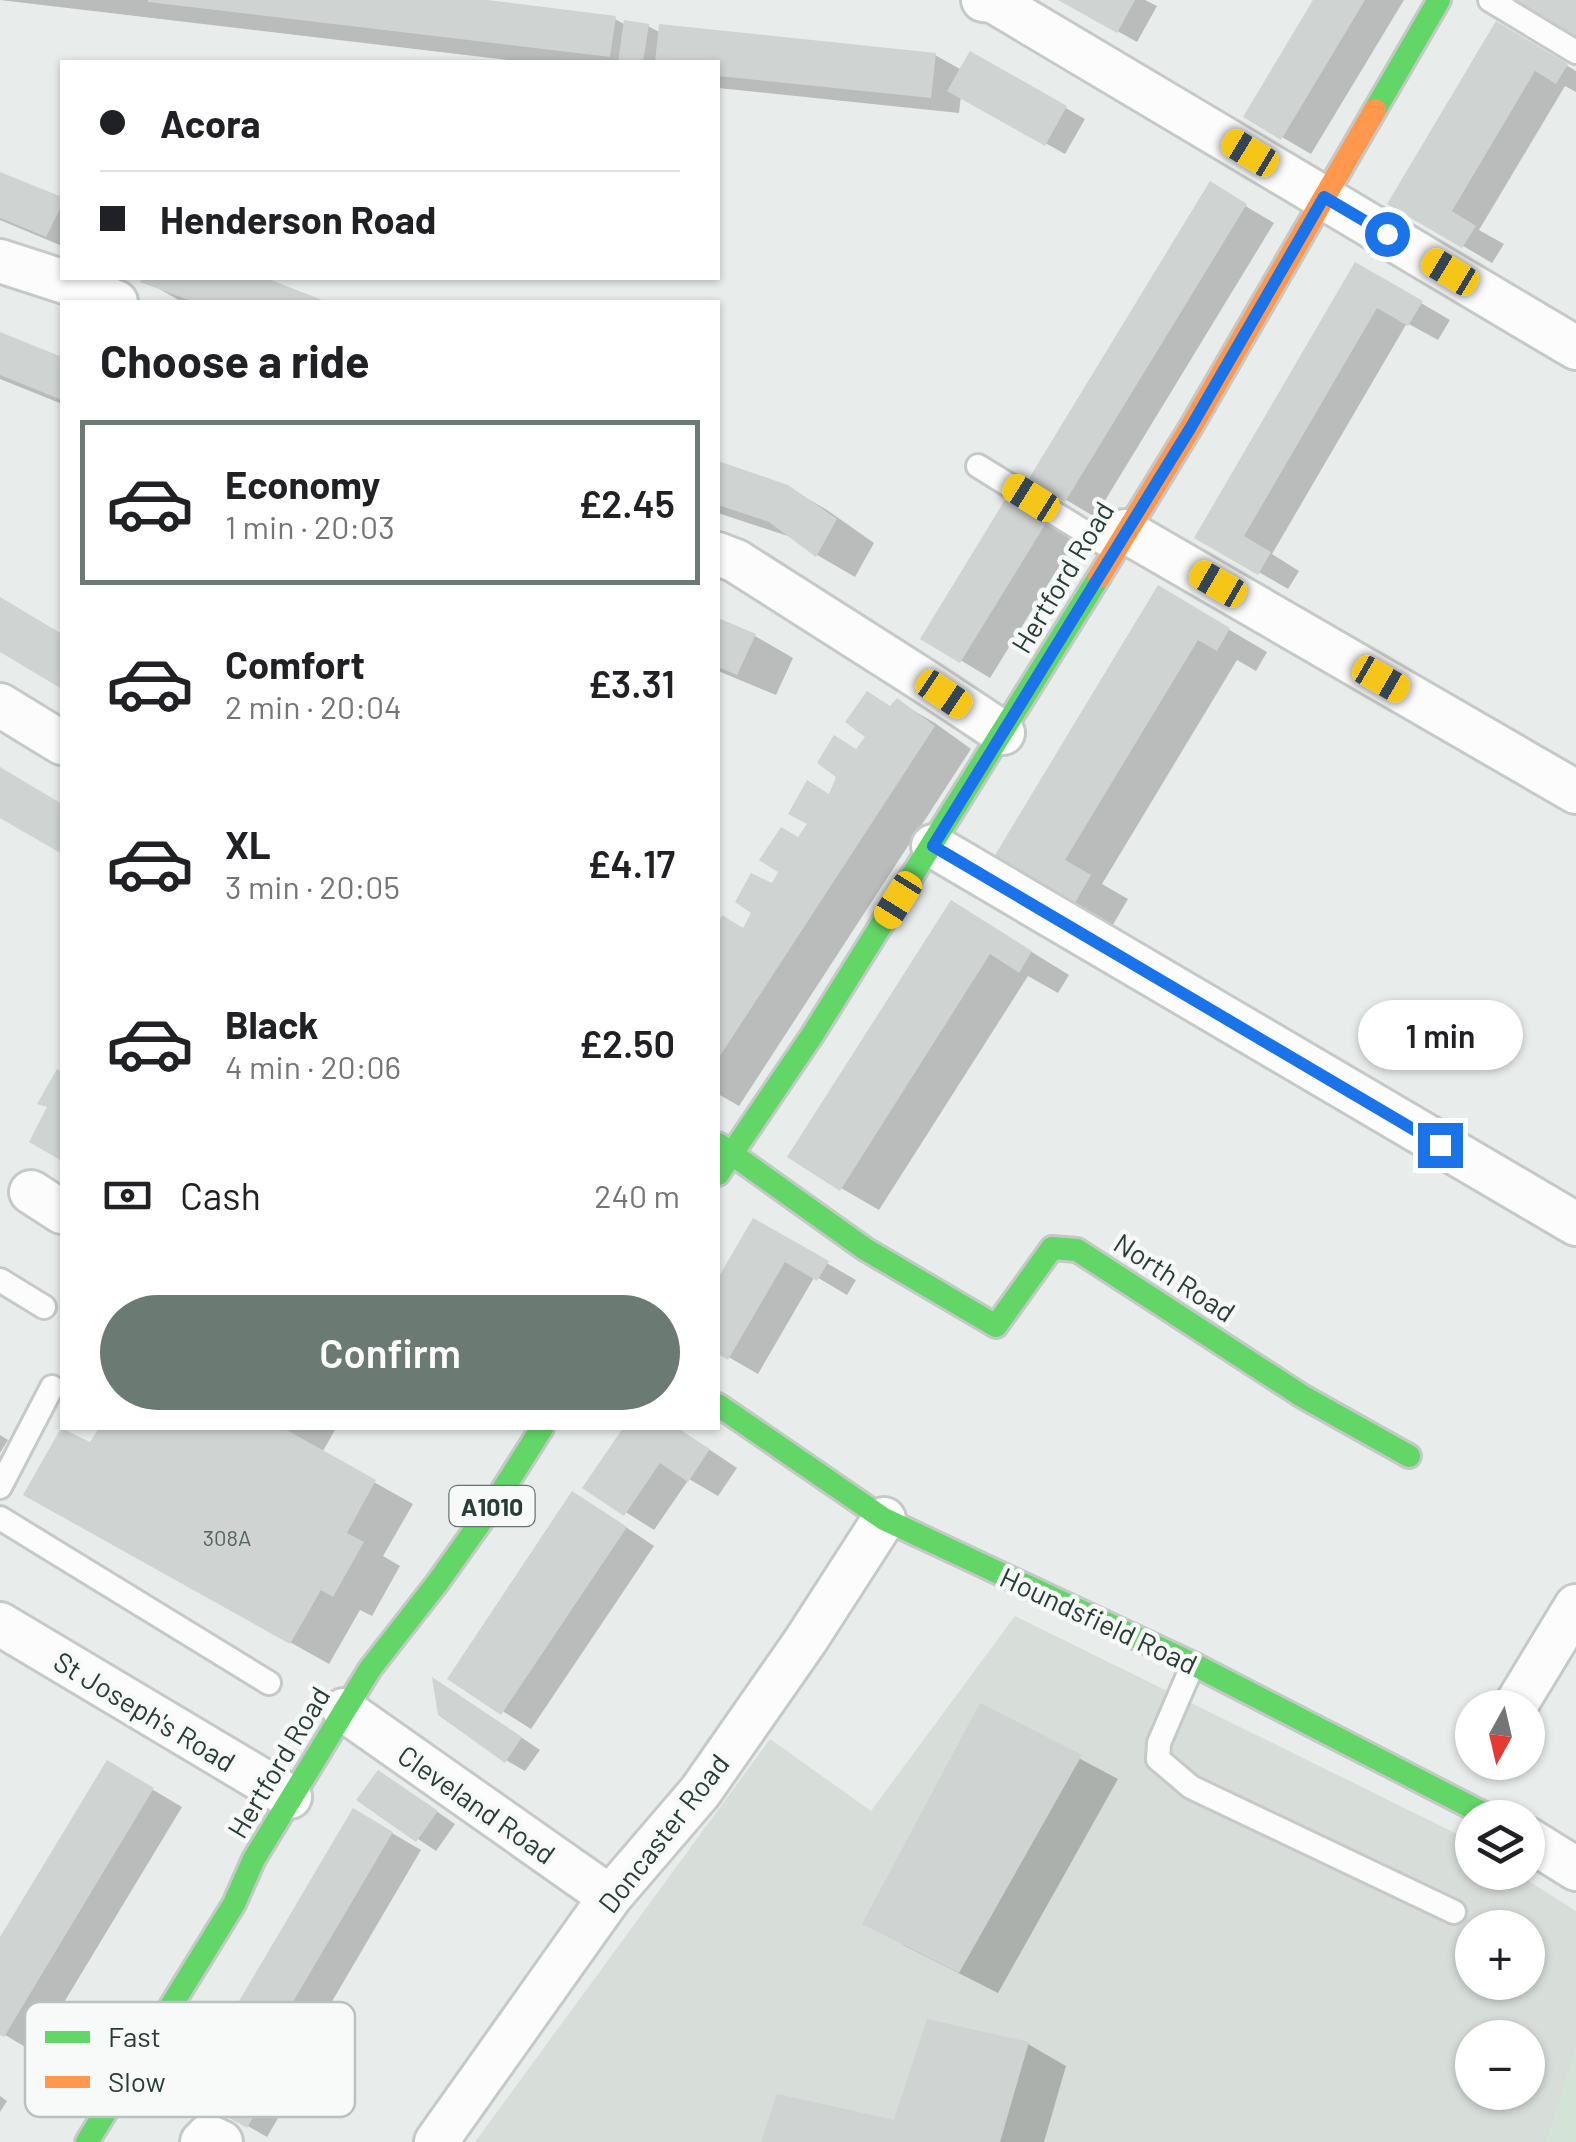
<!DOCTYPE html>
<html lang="en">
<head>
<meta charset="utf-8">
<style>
  body { margin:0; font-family:Barlow,sans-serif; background:#f2f2f2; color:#202124; height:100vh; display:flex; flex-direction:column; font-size:38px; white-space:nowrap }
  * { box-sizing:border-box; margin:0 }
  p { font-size:32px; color:#757577 }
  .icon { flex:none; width:55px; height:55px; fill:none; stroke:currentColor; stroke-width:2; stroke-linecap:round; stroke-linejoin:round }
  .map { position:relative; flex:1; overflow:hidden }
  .panel { position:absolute; left:60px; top:300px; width:660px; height:1130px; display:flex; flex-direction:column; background:#fff; border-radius:0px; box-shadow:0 2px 8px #0004 }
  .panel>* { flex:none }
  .top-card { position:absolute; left:60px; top:60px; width:660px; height:220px; border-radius:0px; box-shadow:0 2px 8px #0004; display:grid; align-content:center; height:220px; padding:0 40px; background:#fff }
  .needle { width:65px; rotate:188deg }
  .tools { position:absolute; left:1455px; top:1690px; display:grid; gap:20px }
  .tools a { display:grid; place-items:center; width:90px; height:90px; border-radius:50%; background:#fff; box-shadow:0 2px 8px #0004; font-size:50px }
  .end { position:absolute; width:45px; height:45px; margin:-22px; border:12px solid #1a73e8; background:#fff; box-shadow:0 0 0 5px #fff }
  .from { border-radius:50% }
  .bubble { position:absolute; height:70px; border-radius:35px; background:#fff; box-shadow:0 2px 8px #0004; font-size:32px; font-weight:600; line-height:70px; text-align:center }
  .car { position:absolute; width:30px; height:60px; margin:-30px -15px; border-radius:12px; box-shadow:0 0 8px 2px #0007; background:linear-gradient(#f5c518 24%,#345 0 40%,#f5c518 0 76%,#345 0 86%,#f5c518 0) }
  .top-card b { display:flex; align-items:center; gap:35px; height:95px; font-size:38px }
  .top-card b+b { border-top:2px solid #e0e0e0 }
  .top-card i { width:25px; height:25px; background:#202124 }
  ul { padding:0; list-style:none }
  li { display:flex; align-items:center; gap:30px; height:165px; margin:0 20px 15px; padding:0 20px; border:5px solid transparent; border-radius:0px }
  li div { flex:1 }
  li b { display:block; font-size:38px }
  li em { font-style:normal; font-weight:600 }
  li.current { border-color:#6b7b74 }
  li>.icon { width:90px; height:90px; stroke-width:1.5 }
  h2 { padding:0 40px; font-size:45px; line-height:120px }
  .pay { display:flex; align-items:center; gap:25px; height:110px; padding:0 40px; font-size:38px }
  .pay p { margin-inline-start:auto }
  .action { display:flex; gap:20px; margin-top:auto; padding:20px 40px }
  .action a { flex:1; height:115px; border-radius:60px; background:#6b7b74; color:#fff; font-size:40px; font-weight:600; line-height:115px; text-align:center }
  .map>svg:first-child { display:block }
</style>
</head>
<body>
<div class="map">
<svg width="1576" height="2142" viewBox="0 0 1576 2142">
  <rect width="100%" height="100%" fill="#e8ecea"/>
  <path fill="#d7ddd9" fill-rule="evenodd" d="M 1015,1616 L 1457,1834 L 1472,1844 L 1472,1872 L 1516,1873 L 1576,1911 L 1576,2049 L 1547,2142 L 475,2142 L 770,1739 L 871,1811 ZM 1472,1928 L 1528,1928 L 1528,1982 L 1472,1982 ZM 1472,2038 L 1528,2038 L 1528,2092 L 1472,2092 Z"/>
  <path fill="#d3e3d6" d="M 1576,2049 L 1576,2142 L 1547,2142 Z"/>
  <path fill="#0003" d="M 0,0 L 467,0 L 615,19 L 626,25 L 648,26 L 661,33 L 935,55 L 960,69 L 970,54 L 1085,119 L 1065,154 L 961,96 L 959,113 L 718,88 L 718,62 L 524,62 Z
    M 1062,0 L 1145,0 L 1157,6 L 1137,42 Z
    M 1316,0 L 1404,0 L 1311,154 L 1246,116 Z
    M 1496,24 L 1576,71 L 1576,92 L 1565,86 L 1479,230 L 1504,244 L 1492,263 L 1390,203 Z
    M 0,174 L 62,200 L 62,246 L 0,220 Z
    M 1210,185 L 1274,223 L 1095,517 L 1031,479 Z
    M 1356,265 L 1450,320 L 1438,340 L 1407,323 L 1272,554 L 1299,571 L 1288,589 L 1198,537 Z
    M 145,278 L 259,278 L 320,302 L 182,302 L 144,280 Z
    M 0,335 L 62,360 L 62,404 L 0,379 Z
    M 718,463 L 787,487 L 827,510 L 874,543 L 855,577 L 817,555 L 794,538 L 718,513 Z
    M 1041,510 L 1079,534 L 990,678 L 924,638 Z
    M 1158,588 L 1267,652 L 1256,671 L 1237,660 L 1102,884 L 1128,899 L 1111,928 L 996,859 Z
    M 718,621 L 755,636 L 793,658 L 776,695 L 718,671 Z
    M 897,701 L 935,723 L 971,749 L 739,1106 L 718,1094 L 718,972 L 721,964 L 718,961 L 718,929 L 723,919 L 744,931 L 799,840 L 830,796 L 857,751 Z
    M 990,926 L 1069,975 L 1058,993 L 1028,976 L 879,1210 L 841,1188 Z
    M 754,1221 L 856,1280 L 847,1295 L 815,1276 L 758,1374 L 718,1351 L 718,1283 Z
    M 101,1428 L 336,1428 L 322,1453 L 413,1504 L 383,1556 L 400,1566 L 372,1616 L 360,1610 L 329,1664 L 64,1516 L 91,1445 Z
    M 626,1428 L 677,1428 L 737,1468 L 718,1496 L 689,1479 L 654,1530 L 586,1487 Z
    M 0,1435 L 8,1440 L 0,1453 Z
    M 602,1511 L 654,1546 L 531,1729 L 450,1678 Z
    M 452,1691 L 540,1750 L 525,1771 L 506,1760 Z
    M 981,1706 L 1118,1779 L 998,1993 L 903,1945 Z
    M 108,1763 L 182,1807 L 34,2052 L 0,2032 L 0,1942 Z
    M 397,1784 L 455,1824 L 436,1851 L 360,1800 Z
    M 354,1811 L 421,1850 L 287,2078 L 220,2039 Z
    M 1028,2044 L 1066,2066 L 1044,2142 L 763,2142 L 896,2122 Z
    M 203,2045 L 291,2096 L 267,2137 L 180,2087 Z
    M 0,2096 L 7,2101 L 0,2112 Z"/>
  <path fill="#cfd3d1" d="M 148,0 L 487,0 L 616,16 L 610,57 L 148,2 Z
    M 1058,0 L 1135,0 L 1117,33 Z
    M 1313,0 L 1365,0 L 1281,140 L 1243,117 Z
    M 1508,0 L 1576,0 L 1576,41 Z
    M 624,20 L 649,24 L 643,62 L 618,62 Z
    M 1496,21 L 1568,64 L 1556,84 L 1535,71 L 1452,211 L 1476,226 L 1462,248 L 1387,204 Z
    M 659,24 L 936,53 L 931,98 L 718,76 L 718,62 L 655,62 Z
    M 970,51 L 1067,106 L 1045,146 L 947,91 Z
    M 0,172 L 62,197 L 62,205 L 46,237 L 0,218 Z
    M 1210,181 L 1247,204 L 1065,502 L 1028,480 Z
    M 1355,262 L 1423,301 L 1408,326 L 1377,308 L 1244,536 L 1271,552 L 1258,575 L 1194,538 Z
    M 142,278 L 266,278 L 327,302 L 194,302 L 140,282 Z
    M 0,332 L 62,357 L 62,400 L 0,375 Z
    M 718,461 L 788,485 L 837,519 L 816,557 L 769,522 L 718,505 Z
    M 1011,490 L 1051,515 L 960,663 L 920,639 Z
    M 1158,585 L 1230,628 L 1217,651 L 1198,640 L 1065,860 L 1091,875 L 1072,908 L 992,860 Z
    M 0,597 L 62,634 L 62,689 L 0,652 Z
    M 718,618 L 756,634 L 737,675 L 718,667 Z
    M 867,691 L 890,706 L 897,698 L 935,726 L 718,1059 L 718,924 L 722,915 L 743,928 L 751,913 L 735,902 L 751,873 L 772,883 L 778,872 L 759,860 L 781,827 L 798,837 L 807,824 L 788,814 L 807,780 L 829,794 L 836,777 L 817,763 L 834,735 L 856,749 L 865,737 L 845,722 Z
    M 0,767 L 62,804 L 62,854 L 0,818 Z
    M 951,900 L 1032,951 L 1019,973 L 990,954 L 840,1191 L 787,1157 Z
    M 57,1069 L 62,1072 L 62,1161 L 29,1142 L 47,1107 L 37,1104 Z
    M 753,1218 L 829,1261 L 817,1281 L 785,1262 L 728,1360 L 718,1354 L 718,1278 Z
    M 61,1428 L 90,1442 L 99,1428 L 286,1428 L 285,1429 L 376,1480 L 347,1533 L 364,1542 L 333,1597 L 321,1590 L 290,1644 L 23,1495 Z
    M 623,1428 L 677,1428 L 710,1449 L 688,1482 L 660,1463 L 624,1516 L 582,1488 Z
    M 572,1491 L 627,1527 L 501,1715 L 447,1679 Z
    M 432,1677 L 522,1737 L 505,1763 L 438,1715 Z
    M 980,1703 L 1082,1755 L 959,1973 L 862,1924 Z
    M 107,1760 L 154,1788 L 4,2037 L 0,2035 L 0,1937 Z
    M 378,1770 L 438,1811 L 416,1842 L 356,1800 Z
    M 353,1808 L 393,1832 L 257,2063 L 216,2040 Z
    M 927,2019 L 1029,2042 L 1000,2142 L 761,2142 L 777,2094 L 894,2120 Z
    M 202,2042 L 273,2083 L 247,2128 L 176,2088 Z"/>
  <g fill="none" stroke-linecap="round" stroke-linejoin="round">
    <g stroke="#c5c9c7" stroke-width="28">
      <path id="lane" d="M 1490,0 L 1576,52
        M 978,466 L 1114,550
        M 0,1280 L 44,1307
        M 0,1487 L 52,1387
        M 0,1518 L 269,1683
        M 1193,1664 L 1159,1743 L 1158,1759 L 1191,1787 L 1454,1912"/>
    </g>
    <g stroke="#c5c9c7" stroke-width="48">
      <path id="street" d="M 983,0 L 993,1 L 1576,348
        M 0,261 L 71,284 L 116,302
        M 1125,531 L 1576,792
        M 718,554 L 736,561 L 926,682 L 1003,733
        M 0,705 L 62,743
        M 933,846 L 1576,1224
        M 31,1192 L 62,1212
        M 0,1624 L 290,1797
        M 1514,1708 L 1576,1606
        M 344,1710 L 610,1897
        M 1528,1839 L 1576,1869
        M 202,2142 L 208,2136 L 221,2142
        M 436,2142 L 610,1897 L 700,1792 L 806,1640 L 884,1519"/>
    </g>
    <g stroke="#c4c9c7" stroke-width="28">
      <path id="fast" d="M 1375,110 L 1439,0
        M 718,1144 L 865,1249 L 996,1326 L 1052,1248 L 1077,1250 L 1302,1396 L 1409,1456
        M 718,1174 L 813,1034 L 1099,577
        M 718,1405 L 884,1519 L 1193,1664 L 1492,1818
        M 87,2142 L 234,1904 L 254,1859 L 370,1669 L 438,1582 L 497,1499 L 542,1428"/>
    </g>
    <g stroke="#c4c9c7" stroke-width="28">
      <path id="slow" d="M 1099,577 L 1191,427 L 1375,110"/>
    </g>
    <use href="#lane" stroke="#fcfcfc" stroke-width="22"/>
    <use href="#street" stroke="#fcfcfc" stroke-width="42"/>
    <use href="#fast" stroke="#63d668" stroke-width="22"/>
    <use href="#slow" stroke="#ff974d" stroke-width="22"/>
  </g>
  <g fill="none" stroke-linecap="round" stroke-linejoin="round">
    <path stroke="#1a73e8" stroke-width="12" d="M 1387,234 L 1324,197 L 1191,427 L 933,846 L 1440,1145"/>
  </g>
  <g text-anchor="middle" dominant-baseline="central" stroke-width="9" stroke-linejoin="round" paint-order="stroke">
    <g font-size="22" fill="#52645d">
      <text x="227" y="1537">308A</text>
    </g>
    <rect fill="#f7faf8" stroke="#657670" stroke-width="2.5" x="449.5" y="1486" width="85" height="40" rx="8"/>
    <g font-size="25" font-weight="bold" fill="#273e35">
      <text x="492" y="1506">A1010</text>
    </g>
    <g font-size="28" fill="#273e35" stroke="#f7faf8">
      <text transform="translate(1062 577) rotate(-59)">Hertford Road</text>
      <text transform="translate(1175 1277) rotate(33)">North Road</text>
      <text transform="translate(1099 1620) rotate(25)">Houndsfield Road</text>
      <text transform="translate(145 1711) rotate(31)">St Joseph's Road</text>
      <text transform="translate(278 1762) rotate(-59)">Hertford Road</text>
      <text transform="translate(477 1804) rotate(35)">Cleveland Road</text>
      <text transform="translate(663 1833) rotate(-52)">Doncaster Road</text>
    </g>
  </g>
  <rect x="25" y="2002" width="330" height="115" rx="15" fill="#f7faf8" stroke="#b9c2be" stroke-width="2.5"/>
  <rect x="45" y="2031" width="45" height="12" fill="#63d668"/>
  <rect x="45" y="2076" width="45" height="12" fill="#ff974d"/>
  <g font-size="28" fill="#273e35">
    <text x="108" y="2047">Fast</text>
    <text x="108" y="2092">Slow</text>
  </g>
</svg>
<div class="tools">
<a><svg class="needle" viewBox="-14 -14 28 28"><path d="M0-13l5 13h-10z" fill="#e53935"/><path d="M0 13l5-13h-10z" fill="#757577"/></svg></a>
<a><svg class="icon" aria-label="layers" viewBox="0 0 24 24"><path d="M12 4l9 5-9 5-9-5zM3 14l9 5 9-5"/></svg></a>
<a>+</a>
<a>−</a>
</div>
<i class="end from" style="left:1387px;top:234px"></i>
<i class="end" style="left:1440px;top:1145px"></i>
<div class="bubble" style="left:1358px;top:1000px;width:165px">1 min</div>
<i class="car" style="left:1250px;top:153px;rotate:301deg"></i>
<i class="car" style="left:1450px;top:272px;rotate:301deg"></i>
<i class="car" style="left:1031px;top:498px;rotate:302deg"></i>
<i class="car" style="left:1218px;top:584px;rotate:300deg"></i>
<i class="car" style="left:1381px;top:679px;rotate:120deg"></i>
<i class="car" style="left:944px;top:694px;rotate:124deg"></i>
<i class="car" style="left:898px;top:900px;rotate:212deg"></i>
<div class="top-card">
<b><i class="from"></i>Acora</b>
<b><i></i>Henderson Road</b>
</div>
<section class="panel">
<h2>Choose a ride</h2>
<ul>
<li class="current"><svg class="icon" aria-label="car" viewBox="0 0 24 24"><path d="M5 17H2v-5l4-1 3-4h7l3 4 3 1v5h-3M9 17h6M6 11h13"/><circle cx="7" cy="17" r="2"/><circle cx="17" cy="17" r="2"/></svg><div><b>Economy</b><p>1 min · 20:03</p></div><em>£2.45</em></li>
<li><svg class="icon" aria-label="car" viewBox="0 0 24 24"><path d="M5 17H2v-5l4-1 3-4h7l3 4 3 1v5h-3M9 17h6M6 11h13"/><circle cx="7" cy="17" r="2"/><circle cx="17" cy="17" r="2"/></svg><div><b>Comfort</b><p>2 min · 20:04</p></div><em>£3.31</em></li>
<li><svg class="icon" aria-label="car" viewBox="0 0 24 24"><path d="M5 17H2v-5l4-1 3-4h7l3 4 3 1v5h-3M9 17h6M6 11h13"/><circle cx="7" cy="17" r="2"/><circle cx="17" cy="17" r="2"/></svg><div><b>XL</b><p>3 min · 20:05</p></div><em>£4.17</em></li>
<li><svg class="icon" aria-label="car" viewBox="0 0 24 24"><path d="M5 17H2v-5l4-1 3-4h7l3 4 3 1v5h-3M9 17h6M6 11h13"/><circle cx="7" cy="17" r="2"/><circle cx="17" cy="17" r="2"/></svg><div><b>Black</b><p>4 min · 20:06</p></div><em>£2.50</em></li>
</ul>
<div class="pay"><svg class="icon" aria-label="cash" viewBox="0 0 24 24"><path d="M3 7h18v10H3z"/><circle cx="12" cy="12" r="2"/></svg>Cash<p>240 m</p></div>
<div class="action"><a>Confirm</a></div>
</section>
</div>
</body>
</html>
